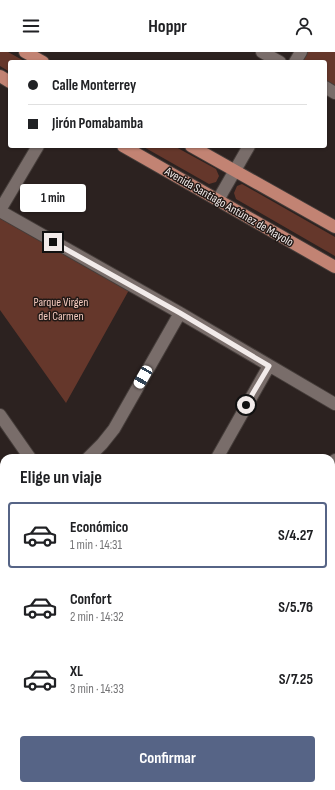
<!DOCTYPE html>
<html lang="es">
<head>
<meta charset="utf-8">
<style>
  body { margin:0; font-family:"Sofia Sans Condensed",sans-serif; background:#f6f6f6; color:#202124; height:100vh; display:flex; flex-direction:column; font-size:15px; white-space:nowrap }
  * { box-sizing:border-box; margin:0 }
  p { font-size:13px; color:#757577 }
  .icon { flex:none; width:22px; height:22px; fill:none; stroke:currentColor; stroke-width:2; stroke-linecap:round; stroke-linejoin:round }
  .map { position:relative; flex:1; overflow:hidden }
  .details { position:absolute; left:0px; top:402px; width:335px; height:336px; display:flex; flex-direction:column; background:#fff; border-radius:12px 12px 0 0; box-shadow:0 1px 3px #0004 }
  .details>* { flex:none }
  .top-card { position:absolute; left:8px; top:8px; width:319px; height:88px; border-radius:4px; box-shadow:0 1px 3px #0004; display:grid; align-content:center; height:88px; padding:0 20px; background:#fff }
  .end { position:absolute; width:18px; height:18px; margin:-9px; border:5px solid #f2ebea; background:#111; box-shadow:0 0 0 2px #111 }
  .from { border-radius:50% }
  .bubble { position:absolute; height:28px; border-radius:4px; background:#fff; box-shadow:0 1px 3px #0004; font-size:13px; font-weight:700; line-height:28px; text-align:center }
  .car { position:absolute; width:12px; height:24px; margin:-12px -6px; border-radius:5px; box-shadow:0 0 3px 1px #0007; background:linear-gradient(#fff 24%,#345 0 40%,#fff 0 76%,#345 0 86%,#fff 0) }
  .top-card b { display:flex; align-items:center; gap:14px; height:38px; font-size:15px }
  .top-card b+b { border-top:1px solid #e0e0e0 }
  .top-card i { width:10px; height:10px; background:#202124 }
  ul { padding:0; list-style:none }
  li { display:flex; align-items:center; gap:12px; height:66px; margin:0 8px 6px; padding:0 12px; border:2px solid transparent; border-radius:4px }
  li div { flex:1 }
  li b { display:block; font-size:15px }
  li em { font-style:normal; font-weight:700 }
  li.on { border-color:#566486 }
  li>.icon { width:36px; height:36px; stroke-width:1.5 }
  h2 { padding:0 20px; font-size:18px; line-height:48px }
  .cta { display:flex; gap:8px; margin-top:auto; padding:8px 20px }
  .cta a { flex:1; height:46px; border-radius:4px; background:#566486; color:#fff; font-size:16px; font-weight:700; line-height:46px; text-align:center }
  header { display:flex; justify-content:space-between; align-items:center; height:52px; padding:0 20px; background:#fff; font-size:18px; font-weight:700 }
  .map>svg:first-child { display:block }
</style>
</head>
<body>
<header><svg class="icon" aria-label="menu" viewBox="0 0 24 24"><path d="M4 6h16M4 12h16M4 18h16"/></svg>Hoppr<svg class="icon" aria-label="person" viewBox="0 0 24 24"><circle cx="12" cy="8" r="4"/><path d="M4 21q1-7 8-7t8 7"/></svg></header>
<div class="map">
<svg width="335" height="738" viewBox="0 0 335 738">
  <rect width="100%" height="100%" fill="#2c2220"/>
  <path fill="#65372b" d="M 0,0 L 8,0 L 26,10 L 10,10 L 10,20 L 0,14 Z
    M 307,0 L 335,0 L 335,37 L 325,31 L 325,10 L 302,10 L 302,8 Z
    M 142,94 L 174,94 L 216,117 L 219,124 L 216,130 L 209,132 Z
    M 242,132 L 335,185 L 335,204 L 236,147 L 234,141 L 237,134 Z
    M 0,166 L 129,238 L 66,351 L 0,258 Z"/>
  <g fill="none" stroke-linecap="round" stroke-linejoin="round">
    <g stroke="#453d3a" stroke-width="14">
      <path id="minor" d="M 262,0 L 280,10
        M 295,10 L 301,0
        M 325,35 L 335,41
        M 218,148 L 249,94
        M 0,158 L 38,94
        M 0,159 L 180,261 L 335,352
        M 0,363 L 30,406
        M 88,406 L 102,392 L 114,377 L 180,261
        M 217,406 L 269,314
        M 331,415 L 335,408
        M 0,548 L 4,554
        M 331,561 L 335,562
        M 331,705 L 335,704
        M 0,718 L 4,719
        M 131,734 C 154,737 176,737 199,734
        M 51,738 L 51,734"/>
    </g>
    <g stroke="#453d3a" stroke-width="14">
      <path id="major" d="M 25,0 L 43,10
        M 0,24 L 10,30
        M 123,94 L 335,215
        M 191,94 L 335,175"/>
    </g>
    <use href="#minor" stroke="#796d6a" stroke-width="12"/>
    <use href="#major" stroke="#c28373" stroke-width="12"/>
  </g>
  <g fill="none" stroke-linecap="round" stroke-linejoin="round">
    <path stroke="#f2ebea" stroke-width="5" d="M 53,190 L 180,261 L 269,314 L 246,353"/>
  </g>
  <g text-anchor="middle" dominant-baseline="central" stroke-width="3" stroke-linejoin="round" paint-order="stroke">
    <g font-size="12" fill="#f2ebea" stroke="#221916">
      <text transform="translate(229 155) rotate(30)">Avenida Santiago Antúnez de Mayolo</text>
    </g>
    <g font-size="12" fill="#f4cabf" stroke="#221916">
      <text x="61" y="250">Parque Virgen<tspan x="61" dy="14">del Carmen</tspan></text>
    </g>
  </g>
</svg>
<i class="end from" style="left:246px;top:353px"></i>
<i class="end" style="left:53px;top:190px"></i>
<div class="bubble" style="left:20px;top:132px;width:66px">1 min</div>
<i class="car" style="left:143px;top:325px;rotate:210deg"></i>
<div class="top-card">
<b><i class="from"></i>Calle Monterrey</b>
<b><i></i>Jirón Pomabamba</b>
</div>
<section class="details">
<h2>Elige un viaje</h2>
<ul>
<li class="on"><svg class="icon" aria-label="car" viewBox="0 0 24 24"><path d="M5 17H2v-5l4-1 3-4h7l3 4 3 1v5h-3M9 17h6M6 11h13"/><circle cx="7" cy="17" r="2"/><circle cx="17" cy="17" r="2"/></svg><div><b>Económico</b><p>1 min · 14:31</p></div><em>S/4.27</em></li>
<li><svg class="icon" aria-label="car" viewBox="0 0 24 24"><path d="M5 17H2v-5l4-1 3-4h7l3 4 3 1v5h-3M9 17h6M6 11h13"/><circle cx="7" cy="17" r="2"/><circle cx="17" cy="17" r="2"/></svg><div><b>Confort</b><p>2 min · 14:32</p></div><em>S/5.76</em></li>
<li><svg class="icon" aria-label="car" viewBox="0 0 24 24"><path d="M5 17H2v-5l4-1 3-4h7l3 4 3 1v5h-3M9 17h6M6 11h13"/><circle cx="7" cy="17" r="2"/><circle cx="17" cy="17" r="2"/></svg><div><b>XL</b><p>3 min · 14:33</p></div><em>S/7.25</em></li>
</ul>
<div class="cta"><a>Confirmar</a></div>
</section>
</div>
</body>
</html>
